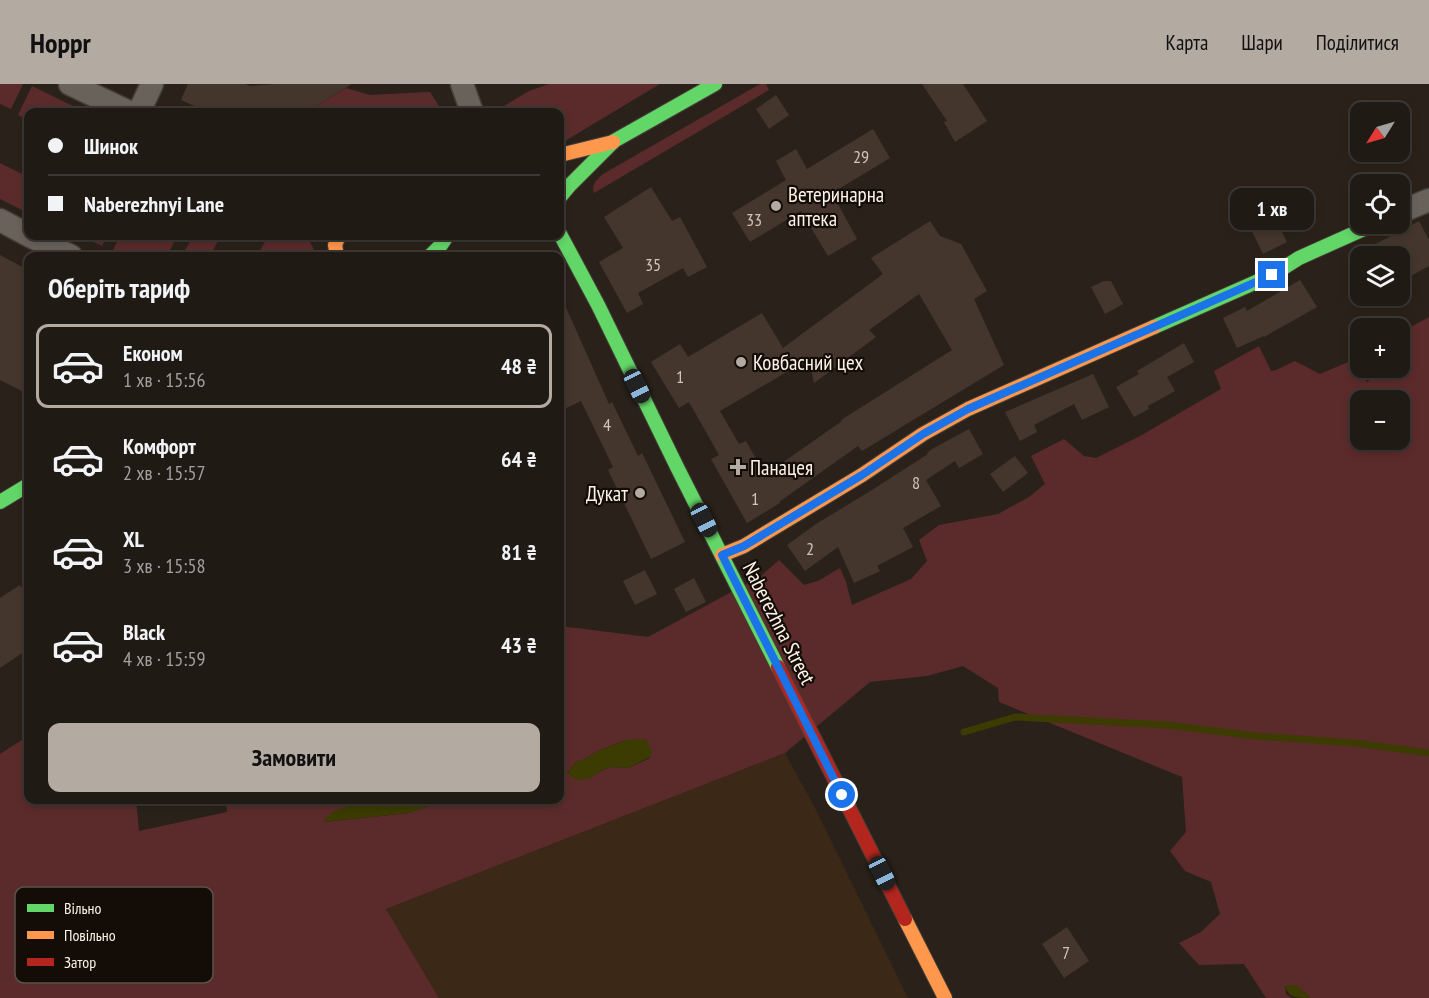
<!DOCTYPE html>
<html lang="uk">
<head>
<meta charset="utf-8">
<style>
  body { margin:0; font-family:"PT Sans Narrow",sans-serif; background:#2d2722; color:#f1f3f6; height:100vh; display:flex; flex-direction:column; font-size:22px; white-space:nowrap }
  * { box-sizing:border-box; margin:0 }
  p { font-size:20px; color:#a2a1a0 }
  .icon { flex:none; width:33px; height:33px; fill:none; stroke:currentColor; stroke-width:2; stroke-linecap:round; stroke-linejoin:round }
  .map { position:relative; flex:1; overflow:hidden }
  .drawer { position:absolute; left:24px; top:168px; width:540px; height:552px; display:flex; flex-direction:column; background:#201a14; border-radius:12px; box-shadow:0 3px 9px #0003,0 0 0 2px #3d3834 }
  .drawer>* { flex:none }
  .hud { position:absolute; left:24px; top:24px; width:540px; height:132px; border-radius:12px; box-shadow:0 3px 9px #0003,0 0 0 2px #3d3834; display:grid; align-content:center; height:132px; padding:0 24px; background:#201a14 }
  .needle { width:39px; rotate:233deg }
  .buttons { position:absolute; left:1350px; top:18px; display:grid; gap:12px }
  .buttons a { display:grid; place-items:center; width:60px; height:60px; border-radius:12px; background:#201a14; box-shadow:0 3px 9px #0003,0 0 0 2px #3d3834; font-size:30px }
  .end { position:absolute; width:27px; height:27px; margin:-14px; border:8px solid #1a73e8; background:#fff; box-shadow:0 0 0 3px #fff }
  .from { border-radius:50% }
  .bubble { position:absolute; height:42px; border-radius:12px; background:#201a14; box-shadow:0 3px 9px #0003,0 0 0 2px #3d3834; font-size:20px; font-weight:700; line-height:42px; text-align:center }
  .car { position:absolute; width:18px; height:36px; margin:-18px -9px; border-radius:8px; box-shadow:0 0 4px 2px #0007; background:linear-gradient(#222 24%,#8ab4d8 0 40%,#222 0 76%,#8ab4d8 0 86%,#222 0) }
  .hud b { display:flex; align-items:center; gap:21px; height:57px; font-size:22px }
  .hud b+b { border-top:2px solid #3d3834 }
  .hud i { width:15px; height:15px; background:#f1f3f6 }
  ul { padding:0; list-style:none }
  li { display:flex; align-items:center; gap:18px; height:84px; margin:0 12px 9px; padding:0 12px; border:3px solid transparent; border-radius:12px }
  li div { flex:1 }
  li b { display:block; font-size:22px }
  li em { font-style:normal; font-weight:700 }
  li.on { border-color:#b3aaa1 }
  li>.icon { width:54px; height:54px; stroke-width:1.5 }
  h2 { padding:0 24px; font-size:27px; line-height:72px }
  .primary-button { display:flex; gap:12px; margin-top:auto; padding:12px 24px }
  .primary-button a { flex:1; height:69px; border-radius:12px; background:#b3aaa1; color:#111; font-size:24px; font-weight:700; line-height:69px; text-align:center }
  header { display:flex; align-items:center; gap:36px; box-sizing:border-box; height:84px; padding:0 30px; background:#b3aaa1; color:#111 }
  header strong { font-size:28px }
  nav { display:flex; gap:33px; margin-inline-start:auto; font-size:21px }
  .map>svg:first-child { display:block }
</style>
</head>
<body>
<header>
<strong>Hoppr</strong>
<nav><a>Карта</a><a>Шари</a><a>Поділитися</a></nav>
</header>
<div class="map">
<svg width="1429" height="914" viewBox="0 0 1429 914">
  <rect width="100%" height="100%" fill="#2a221a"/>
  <path fill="#3b2816" d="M 785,669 L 816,726 L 908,914 L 439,914 L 386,825 Z"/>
  <path fill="#5b2b2b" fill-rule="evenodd" d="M 0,0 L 23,0 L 11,25 L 0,20 Z
    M 549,0 L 660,0 L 560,60 L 560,28 L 494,28 L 529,7 Z
    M 760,0 L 766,0 L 769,6 L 594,109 C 591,100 597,96 603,90 Z
    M 32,2 L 77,24 L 75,28 L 28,28 L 28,36 L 18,31 Z
    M 346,4 L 370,11 L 430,8 L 443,28 L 306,28 Z
    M 0,79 L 28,93 L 28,129 L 0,115 Z
    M 80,152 L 108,152 L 102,162 Z
    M 120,152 L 160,152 L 174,158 L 167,172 L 121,172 L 112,168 Z
    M 193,152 L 216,152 L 220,153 L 210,172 L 182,172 Z
    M 275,152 L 307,152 L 317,172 L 257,172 L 266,156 Z
    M 1429,233 L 1429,914 L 1311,914 L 1295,901 L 1285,901 L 1286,910 L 1292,914 L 1266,914 L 1244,880 L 1199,881 L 1179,859 L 1201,848 L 1220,830 L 1211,798 L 1185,787 L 1170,767 L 1186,748 L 1182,693 L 999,618 L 998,604 L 963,582 L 927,592 L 870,598 L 785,669 L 386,825 L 439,914 L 0,914 L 0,670 L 28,652 L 28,716 L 136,716 L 139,747 L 227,728 L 226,716 L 367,716 L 324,738 L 408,729 L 447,716 L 560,716 L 560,542 L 648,553 L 761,492 L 779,476 L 804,501 L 818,497 L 840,484 L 846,498 L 852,521 L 911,495 L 927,477 L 919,456 L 939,441 L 998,430 L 1029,413 L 1045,400 L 1031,372 L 1064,355 L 1084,372 L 1096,374 L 1140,352 L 1221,305 L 1214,287 L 1259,262 L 1271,287 L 1276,286 L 1295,277 L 1320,290 L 1353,276 L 1367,298 L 1388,284 L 1400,284 L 1400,276 L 1410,268 L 1400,249 ZM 1360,316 L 1400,316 L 1400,356 L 1360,356 ZM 626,656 L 650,674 L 628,684 L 614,683 L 604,685 L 588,695 L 567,689 L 576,678 L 585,675 L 600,666 Z"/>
  <path fill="#3b3b02" d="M 646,655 L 652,667 L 650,673 L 628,684 L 614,683 L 604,685 L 588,695 L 576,696 L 567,689 L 576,678 L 585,675 L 600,666 L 626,656 Z
    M 367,716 L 447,716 L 408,729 L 322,738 L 334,727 Z
    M 1285,901 L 1296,901 L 1311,914 C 1296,914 1288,914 1285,901 Z"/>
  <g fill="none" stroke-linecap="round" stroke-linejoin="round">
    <path stroke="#3b3b02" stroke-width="7" d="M 964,648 L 1015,633 L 1167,641 L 1255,652 L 1355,659 L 1429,669"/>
  </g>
  <path fill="#45362d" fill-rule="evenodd" d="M 188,0 L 245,0 L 250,2 L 274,0 L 352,0 L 306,28 L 208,28 L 181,16 Z
    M 922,0 L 963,0 L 987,37 L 955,58 L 944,38 L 947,37 Z
    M 776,11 L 789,31 L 769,45 L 756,25 Z
    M 873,45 L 890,74 L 832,109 L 857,155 L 828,172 L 801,127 L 750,158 L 732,129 L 786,96 L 776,77 L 796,65 L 807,85 Z
    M 651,103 L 672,137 L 680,133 L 707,183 L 688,193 L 683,184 L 638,209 L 643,220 L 627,229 L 599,178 L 623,164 L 604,133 Z
    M 1271,126 L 1287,158 L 1263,170 L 1247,137 Z
    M 930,137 L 940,152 L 961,160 L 987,207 L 974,215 L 1004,281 L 862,367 L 858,362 L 779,418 L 780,419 L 747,439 L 711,375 L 719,371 L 689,318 L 679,324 L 651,278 L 680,260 L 688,273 L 762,229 L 783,264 L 883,190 L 871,174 ZM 919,210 L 952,266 L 841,336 L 842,337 L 765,391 L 746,357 L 739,360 L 720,327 L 809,275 L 814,299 L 876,253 L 869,246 Z
    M 1419,137 L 1429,156 L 1429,182 L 1400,198 L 1400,172 L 1353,172 Z
    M 0,171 L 28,186 L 28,310 L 0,296 Z
    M 1300,196 L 1317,223 L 1264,253 L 1264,252 L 1237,264 L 1223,234 L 1245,223 L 1247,227 Z
    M 1104,197 L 1111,197 L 1123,220 L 1105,230 L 1091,203 Z
    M 560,210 L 609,320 L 612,318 L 638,372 L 642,369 L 685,458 L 651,475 L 608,386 L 613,383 L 581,317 L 560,327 Z
    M 1184,259 L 1194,278 L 1167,293 L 1175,307 L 1148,322 L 1149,325 L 1134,333 L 1116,303 L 1139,290 L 1137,287 Z
    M 1093,290 L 1109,323 L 1082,336 L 1074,320 L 1034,341 L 1037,348 L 1020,357 L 1005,328 Z
    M 969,345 L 983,370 L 959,384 L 955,377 L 926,396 L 941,422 L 903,444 L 913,463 L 877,482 L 880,487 L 854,499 L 838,463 L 805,487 L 787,461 L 816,440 L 872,406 L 928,370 L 927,369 L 932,365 Z
    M 1015,372 L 1028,389 L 1003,408 L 990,390 Z
    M 645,486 L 657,510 L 635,521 L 623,497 Z
    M 694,494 L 706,518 L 686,528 L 674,505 Z
    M 20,501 L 28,514 L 28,565 L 0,584 L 0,514 Z
    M 1067,843 L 1089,877 L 1064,894 L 1042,860 Z"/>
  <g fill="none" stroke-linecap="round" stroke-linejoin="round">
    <g stroke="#443e38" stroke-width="25">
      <path id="street" d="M 70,0 L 129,28
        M 462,0 L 472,28
        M 139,28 L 152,0
        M 1400,128 L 1429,116
        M 0,136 L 28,151
        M 30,152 L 71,172"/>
    </g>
    <g stroke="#443e38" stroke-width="16">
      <path id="fast" d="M 560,113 L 570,101 L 614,57 L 715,0
        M 560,150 L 598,221 L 677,383 L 778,583
        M 430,172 L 441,161 L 447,152
        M 1154,243 L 1272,191 L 1299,174 L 1375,140
        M 0,418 L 28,401"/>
    </g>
    <g stroke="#443e38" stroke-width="16">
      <path id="slow" d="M 560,71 L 613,58
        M 337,172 L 335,161 L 339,152
        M 722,471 L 744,462 L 862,391 L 923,350 L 968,325 L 1154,243
        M 905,835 L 945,914"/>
    </g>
    <g stroke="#443e38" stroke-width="16">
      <path id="jam" d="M 778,583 L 905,835"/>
    </g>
    <use href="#street" stroke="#68625b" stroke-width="22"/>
    <use href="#fast" stroke="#63d668" stroke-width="14"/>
    <use href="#slow" stroke="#ff974d" stroke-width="14"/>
    <use href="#jam" stroke="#b3261e" stroke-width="14"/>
  </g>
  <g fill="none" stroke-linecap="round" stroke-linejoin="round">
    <path stroke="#1a73e8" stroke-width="8" d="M 842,711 L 722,471 L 744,462 L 862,391 L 923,350 L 968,325 L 1272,191"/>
  </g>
  <g fill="#b3aaa1" stroke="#140d07" stroke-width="2">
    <circle cx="776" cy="122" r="6"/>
    <circle cx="741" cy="278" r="6"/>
    <path d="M735 374h6v6h6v6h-6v6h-6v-6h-6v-6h6z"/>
    <circle cx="640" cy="409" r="6"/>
  </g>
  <g text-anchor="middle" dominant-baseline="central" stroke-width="4.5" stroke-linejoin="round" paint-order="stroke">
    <g font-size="18" fill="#cfc4ba">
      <text x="861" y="72">29</text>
      <text x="754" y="135">33</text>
      <text x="653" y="180">35</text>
      <text x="680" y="292">1</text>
      <text x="607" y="340">4</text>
      <text x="916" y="398">8</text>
      <text x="755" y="414">1</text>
      <text x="810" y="464">2</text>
      <text x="1066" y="868">7</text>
    </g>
    <g font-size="21" fill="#fdf3e9" stroke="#140d07" text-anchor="start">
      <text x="788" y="110">Ветеринарна<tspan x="788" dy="24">аптека</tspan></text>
      <text x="753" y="278">Ковбасний цех</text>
      <text x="750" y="383">Панацея</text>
      <text x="628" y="409" text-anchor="end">Дукат</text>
    </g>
    <g font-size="21" fill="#fdf3e9" stroke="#140d07">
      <text transform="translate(779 539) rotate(63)">Naberezhna Street</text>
    </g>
  </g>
  <rect x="15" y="803" width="198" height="96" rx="9" fill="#140d07" stroke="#5a524b" stroke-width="1.5"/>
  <rect x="27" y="820" width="27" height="8" fill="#63d668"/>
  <rect x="27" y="847" width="27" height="8" fill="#ff974d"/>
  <rect x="27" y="874" width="27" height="8" fill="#b3261e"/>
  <g font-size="16" fill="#fdf3e9">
    <text x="64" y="830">Вільно</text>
    <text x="64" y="857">Повільно</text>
    <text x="64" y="884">Затор</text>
  </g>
</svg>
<div class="buttons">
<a><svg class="needle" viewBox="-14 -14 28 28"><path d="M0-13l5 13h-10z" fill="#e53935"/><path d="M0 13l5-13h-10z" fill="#a2a1a0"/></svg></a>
<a><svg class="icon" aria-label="locate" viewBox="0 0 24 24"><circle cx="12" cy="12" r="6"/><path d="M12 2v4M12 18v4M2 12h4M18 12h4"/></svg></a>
<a><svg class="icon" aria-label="layers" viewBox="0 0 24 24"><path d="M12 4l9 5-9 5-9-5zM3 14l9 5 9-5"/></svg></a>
<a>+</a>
<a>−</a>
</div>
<i class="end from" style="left:842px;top:711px"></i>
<i class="end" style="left:1272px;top:191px"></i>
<div class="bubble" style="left:1230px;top:104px;width:84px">1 хв</div>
<i class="car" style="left:637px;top:302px;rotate:154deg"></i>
<i class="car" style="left:704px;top:436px;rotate:153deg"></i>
<i class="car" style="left:882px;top:789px;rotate:153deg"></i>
<div class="hud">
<b><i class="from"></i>Шинок</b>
<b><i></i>Naberezhnyi Lane</b>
</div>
<section class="drawer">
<h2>Оберіть тариф</h2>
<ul>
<li class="on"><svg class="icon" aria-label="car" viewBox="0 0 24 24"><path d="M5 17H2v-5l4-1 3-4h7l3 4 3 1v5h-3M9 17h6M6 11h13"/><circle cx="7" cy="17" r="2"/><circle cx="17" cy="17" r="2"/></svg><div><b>Економ</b><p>1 хв · 15:56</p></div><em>48 ₴</em></li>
<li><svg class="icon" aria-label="car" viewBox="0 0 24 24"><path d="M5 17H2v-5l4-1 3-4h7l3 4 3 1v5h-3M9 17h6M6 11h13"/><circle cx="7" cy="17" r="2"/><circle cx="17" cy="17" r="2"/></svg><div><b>Комфорт</b><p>2 хв · 15:57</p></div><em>64 ₴</em></li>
<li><svg class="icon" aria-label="car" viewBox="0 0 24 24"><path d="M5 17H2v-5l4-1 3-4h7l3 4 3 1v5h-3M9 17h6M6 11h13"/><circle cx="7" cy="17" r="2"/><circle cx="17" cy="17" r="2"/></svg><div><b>XL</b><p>3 хв · 15:58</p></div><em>81 ₴</em></li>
<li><svg class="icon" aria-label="car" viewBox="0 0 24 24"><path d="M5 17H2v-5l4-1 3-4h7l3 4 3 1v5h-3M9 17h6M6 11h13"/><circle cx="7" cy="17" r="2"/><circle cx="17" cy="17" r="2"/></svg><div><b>Black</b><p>4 хв · 15:59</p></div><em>43 ₴</em></li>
</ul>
<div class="primary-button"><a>Замовити</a></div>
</section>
</div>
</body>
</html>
